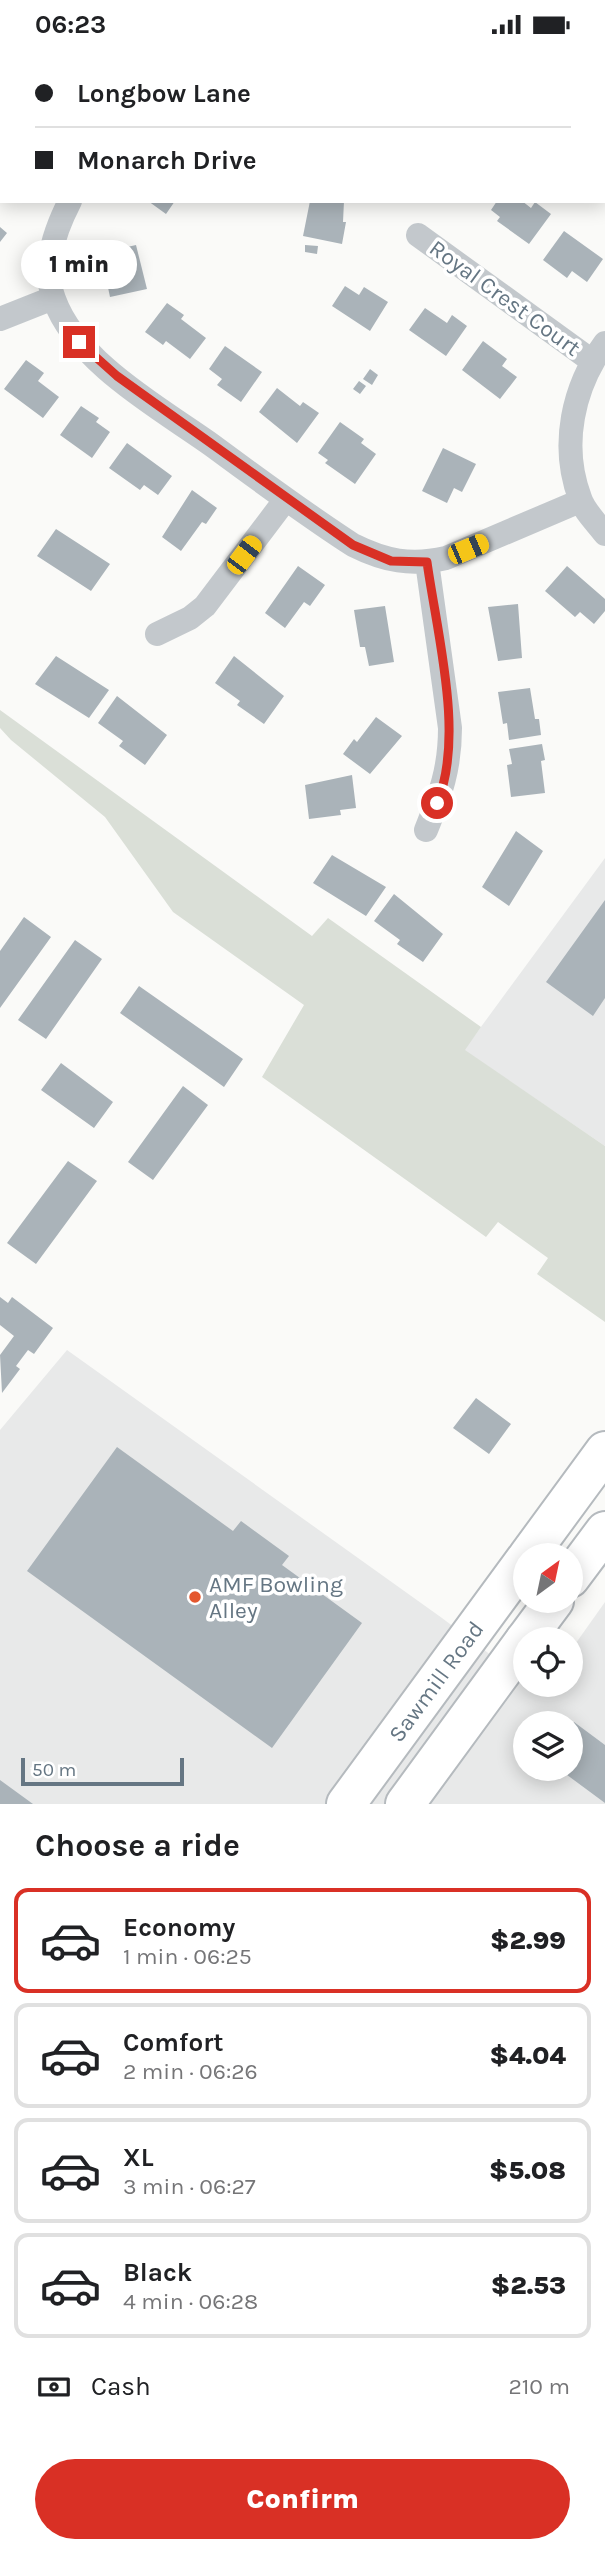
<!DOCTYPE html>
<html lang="en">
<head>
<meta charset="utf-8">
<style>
  body { margin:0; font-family:Karla,sans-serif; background:#f2f2f2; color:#202124; height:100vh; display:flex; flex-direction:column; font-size:26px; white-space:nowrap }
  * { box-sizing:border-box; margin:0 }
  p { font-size:23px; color:#757577 }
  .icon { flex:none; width:38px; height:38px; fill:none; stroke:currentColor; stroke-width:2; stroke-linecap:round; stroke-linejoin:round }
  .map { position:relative; height:1755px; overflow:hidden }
  .panel { display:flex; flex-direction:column; background:#fff; flex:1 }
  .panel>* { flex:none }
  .banner { position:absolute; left:0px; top:0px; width:606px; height:154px; box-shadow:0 4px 18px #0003; display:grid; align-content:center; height:154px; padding:0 35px; background:#fff }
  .needle { width:46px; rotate:33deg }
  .tools { position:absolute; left:513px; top:1494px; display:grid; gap:14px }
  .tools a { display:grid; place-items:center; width:70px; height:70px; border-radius:50%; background:#fff; box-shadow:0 4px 18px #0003; font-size:35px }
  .scale { position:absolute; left:21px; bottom:18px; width:163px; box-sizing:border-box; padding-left:7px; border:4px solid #657683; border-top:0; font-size:19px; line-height:24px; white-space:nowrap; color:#657683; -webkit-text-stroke:5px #fff; paint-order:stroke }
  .end { position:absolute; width:32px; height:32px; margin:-16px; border:9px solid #d93025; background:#fff; box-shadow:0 0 0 4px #fff }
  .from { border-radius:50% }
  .bubble { position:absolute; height:49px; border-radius:24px; background:#fff; box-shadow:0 4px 18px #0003; font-size:23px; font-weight:800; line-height:49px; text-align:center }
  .car { position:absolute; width:21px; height:42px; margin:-21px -10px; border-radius:9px; box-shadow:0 0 5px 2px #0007; background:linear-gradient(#f5c518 24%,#345 0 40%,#f5c518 0 76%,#345 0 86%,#f5c518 0) }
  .banner b { display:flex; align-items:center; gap:24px; height:66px; font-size:26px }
  .banner b+b { border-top:2px solid #e0e0e0 }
  .banner i { width:18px; height:18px; background:#202124 }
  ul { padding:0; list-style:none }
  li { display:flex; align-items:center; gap:21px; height:105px; margin:0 14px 10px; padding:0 21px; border:4px solid #e0e0e0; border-radius:14px }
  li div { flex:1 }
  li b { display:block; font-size:26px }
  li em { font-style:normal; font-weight:800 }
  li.current { border-color:#d93025 }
  li>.icon { width:63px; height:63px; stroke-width:1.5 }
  h2 { padding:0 35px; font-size:32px; line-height:84px }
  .pay { display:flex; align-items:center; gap:18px; height:77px; padding:0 35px; font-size:26px }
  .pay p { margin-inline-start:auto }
  .action { display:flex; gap:14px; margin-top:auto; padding:14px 35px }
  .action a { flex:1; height:80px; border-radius:42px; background:#d93025; color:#fff; font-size:28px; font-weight:800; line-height:80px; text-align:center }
  .status { display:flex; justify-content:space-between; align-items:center; height:49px; padding:0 35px; background:#fff; direction:ltr }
  .status svg { height:19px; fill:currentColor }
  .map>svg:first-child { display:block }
</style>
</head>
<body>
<div class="status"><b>06:23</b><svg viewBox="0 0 49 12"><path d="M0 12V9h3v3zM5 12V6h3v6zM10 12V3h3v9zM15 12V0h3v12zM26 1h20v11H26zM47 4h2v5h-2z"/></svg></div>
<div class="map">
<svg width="605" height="1755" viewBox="0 0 605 1755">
  <rect width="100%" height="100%" fill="#fafaf8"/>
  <path fill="#e8e9e9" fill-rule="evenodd" d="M 605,809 L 605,1097 L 464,1001 Z
    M 67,1301 L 442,1569 L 525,1632 L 525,1636 L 540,1644 L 545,1636 L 570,1636 L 571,1601 L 605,1553 L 605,1755 L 0,1755 L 0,1381 ZM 525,1675 L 570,1675 L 570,1720 L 525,1720 Z"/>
  <path fill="#dadfd7" d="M 0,661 L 312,887 L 328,869 L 481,978 L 465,1001 L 605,1097 L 605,1273 L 537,1225 L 548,1209 L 498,1173 L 486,1188 L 262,1028 L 304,956 L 173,863 L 105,768 L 11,691 L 0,679 Z"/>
  <path fill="#aab3b9" d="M 148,152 L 175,152 L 166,165 Z
    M 310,152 L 344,152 L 343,173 L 346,173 L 342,195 L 303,187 Z
    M 497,152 L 522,152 L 531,159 L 535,153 L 551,165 L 529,195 L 497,172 L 500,168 L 491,161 Z
    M 0,178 L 7,184 L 0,193 Z
    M 564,182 L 603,210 L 587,233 L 572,222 L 567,229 L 543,211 Z
    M 136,196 L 147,240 L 110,248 L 106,229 L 116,226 L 110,202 Z
    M 305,196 L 318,197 L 317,205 L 305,203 Z
    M 345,237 L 359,246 L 364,238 L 388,253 L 370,282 L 332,257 Z
    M 167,254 L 184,266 L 181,270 L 206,289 L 190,310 L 166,292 L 163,296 L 145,283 Z
    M 425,259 L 447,274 L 452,266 L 467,277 L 446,307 L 409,281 Z
    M 483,292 L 507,310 L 502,317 L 517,328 L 500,350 L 462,321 Z
    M 225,297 L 262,323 L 241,353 L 217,336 L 222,330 L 209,320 Z
    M 26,311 L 44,324 L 38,332 L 59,348 L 43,369 L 4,340 Z
    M 370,320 L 378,326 L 372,336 L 363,330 Z
    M 359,332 L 366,337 L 360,345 L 353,340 Z
    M 277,339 L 300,357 L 303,353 L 319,364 L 297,394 L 259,363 Z
    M 81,357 L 99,369 L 96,373 L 110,383 L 92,409 L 60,386 Z
    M 340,373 L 364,390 L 361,394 L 376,405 L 355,435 L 325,414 L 328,411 L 318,404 Z
    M 127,394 L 172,427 L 158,446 L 144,436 L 140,441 L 109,419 Z
    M 443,399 L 476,415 L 462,443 L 454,439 L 447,454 L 422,442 Z
    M 192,441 L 217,459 L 206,475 L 202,473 L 181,502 L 162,488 Z
    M 56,480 L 110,515 L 91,542 L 37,507 Z
    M 298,517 L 325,536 L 310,557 L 304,553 L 285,579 L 265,564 Z
    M 567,517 L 605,550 L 605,562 L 594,575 L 580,563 L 575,568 L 545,542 Z
    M 518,555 L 522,609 L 498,612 L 488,558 Z
    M 385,557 L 394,613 L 369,617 L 365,598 L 360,598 L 354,561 Z
    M 56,607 L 109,641 L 89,669 L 35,635 Z
    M 234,607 L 284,647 L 264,675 L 237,656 L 240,652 L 215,634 Z
    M 530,639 L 535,670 L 539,670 L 541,686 L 509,691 L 507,674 L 503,675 L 498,643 Z
    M 117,647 L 167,686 L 145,716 L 119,697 L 123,692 L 98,674 Z
    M 376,668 L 402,687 L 370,725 L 343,705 L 354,690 L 357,693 Z
    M 542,695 L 545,711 L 541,712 L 545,744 L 511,748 L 507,716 L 512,715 L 509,700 Z
    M 352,726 L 356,759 L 340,761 L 341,766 L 309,770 L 305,736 Z
    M 516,782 L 543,802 L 509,857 L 482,838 Z
    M 332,806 L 386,838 L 366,867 L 313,834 Z
    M 394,845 L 443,885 L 423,913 L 397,895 L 400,891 L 374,872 Z
    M 605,851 L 605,949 L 593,967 L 546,933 Z
    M 24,868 L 51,888 L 0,959 L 0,902 Z
    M 75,891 L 102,910 L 46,990 L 18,971 Z
    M 139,937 L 243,1010 L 224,1038 L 120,964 Z
    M 61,1014 L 113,1053 L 94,1079 L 41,1041 Z
    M 183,1037 L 208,1056 L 153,1131 L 128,1113 Z
    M 68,1112 L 97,1132 L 36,1215 L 7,1194 Z
    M 0,1248 L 8,1254 L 12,1248 L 53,1279 L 34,1305 L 28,1301 L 16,1317 L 20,1320 L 2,1344 L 0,1306 L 14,1287 L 0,1276 Z
    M 476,1349 L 511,1375 L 489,1405 L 453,1379 Z
    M 117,1398 L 233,1482 L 241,1472 L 289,1507 L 282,1516 L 362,1574 L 272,1699 L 27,1522 Z
    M 574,1673 L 605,1696 L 605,1754 L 559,1720 L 570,1720 L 570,1678 Z
    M 0,1731 L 33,1755 L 0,1755 Z"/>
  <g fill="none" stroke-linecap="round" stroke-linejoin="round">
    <g stroke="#b5babe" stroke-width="42">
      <g id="primary">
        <path d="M 528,1507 L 605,1402"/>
        <path d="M 570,1529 L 605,1482"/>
        <path d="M 525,1591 L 554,1552"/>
        <path id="s1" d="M 346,1755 L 525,1511"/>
        <path d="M 405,1755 L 525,1591"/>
      </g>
    </g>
    <path stroke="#c3c8cc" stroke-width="24" d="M 179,2 L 181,0
      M 70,152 C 55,181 42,219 54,250 C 77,314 160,359 213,397 C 259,431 305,465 353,496 C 385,512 411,517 446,509 L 580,452
      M 418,186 L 592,312
      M 0,270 L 53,249
      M 605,294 C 573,338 560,396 580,449 C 584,462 597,474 605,485
      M 157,585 L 190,569 L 205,557 L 286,450
      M 426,781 C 441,744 450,719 450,679 L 427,513"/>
    <use href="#primary" stroke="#fff" stroke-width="38"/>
  </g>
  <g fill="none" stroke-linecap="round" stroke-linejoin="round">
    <path stroke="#d93025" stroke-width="9" d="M 79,293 L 117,327 L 353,496 L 391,512 L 427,513 C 437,585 465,688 437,754"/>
  </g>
  <circle fill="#e4572e" stroke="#fff" stroke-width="2.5" cx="195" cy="1548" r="7"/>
  <g text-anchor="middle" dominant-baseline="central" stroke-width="7" stroke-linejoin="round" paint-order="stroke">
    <g font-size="23" fill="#657683" stroke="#fff">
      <text transform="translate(505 249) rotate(36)">Royal Crest Court</text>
      <text stroke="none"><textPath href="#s1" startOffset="152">Sawmill Road</textPath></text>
    </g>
    <g font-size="23" fill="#657683" stroke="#fff" text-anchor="start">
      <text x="209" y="1535">AMF Bowling<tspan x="209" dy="26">Alley</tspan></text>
    </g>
  </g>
</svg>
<div class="tools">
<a><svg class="needle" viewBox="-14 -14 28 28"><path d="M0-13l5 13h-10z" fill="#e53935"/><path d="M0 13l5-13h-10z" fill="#757577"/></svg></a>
<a><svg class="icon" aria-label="locate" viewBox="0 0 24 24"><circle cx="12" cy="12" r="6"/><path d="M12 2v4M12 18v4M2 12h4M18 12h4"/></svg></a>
<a><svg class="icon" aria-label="layers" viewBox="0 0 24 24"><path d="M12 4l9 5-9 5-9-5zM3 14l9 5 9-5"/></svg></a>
</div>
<div class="scale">50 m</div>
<i class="end from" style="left:437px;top:754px"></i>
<i class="end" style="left:79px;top:293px"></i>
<div class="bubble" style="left:21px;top:191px;width:116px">1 min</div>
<i class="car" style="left:468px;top:500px;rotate:67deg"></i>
<i class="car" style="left:244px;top:506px;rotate:37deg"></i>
<div class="banner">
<b><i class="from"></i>Longbow Lane</b>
<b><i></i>Monarch Drive</b>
</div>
</div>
<section class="panel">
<h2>Choose a ride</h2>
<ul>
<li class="current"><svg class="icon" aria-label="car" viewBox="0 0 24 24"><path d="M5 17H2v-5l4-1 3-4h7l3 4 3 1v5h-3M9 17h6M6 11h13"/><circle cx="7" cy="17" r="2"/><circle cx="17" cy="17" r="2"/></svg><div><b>Economy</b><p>1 min · 06:25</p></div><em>$2.99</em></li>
<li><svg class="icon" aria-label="car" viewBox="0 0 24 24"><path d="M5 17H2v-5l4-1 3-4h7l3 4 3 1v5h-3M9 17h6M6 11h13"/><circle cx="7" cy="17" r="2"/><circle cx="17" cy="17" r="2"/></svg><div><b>Comfort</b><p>2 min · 06:26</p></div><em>$4.04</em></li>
<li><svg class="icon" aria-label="car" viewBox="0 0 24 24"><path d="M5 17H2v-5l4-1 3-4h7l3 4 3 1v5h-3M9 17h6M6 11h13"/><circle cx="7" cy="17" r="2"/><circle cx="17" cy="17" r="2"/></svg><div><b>XL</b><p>3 min · 06:27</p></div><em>$5.08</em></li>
<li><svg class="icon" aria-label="car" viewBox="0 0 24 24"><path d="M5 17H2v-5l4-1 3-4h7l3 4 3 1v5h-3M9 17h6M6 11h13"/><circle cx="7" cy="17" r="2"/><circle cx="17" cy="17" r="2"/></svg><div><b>Black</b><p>4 min · 06:28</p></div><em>$2.53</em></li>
</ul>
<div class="pay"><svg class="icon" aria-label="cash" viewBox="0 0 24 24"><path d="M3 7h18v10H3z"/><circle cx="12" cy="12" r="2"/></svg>Cash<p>210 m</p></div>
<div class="action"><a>Confirm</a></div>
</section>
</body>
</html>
